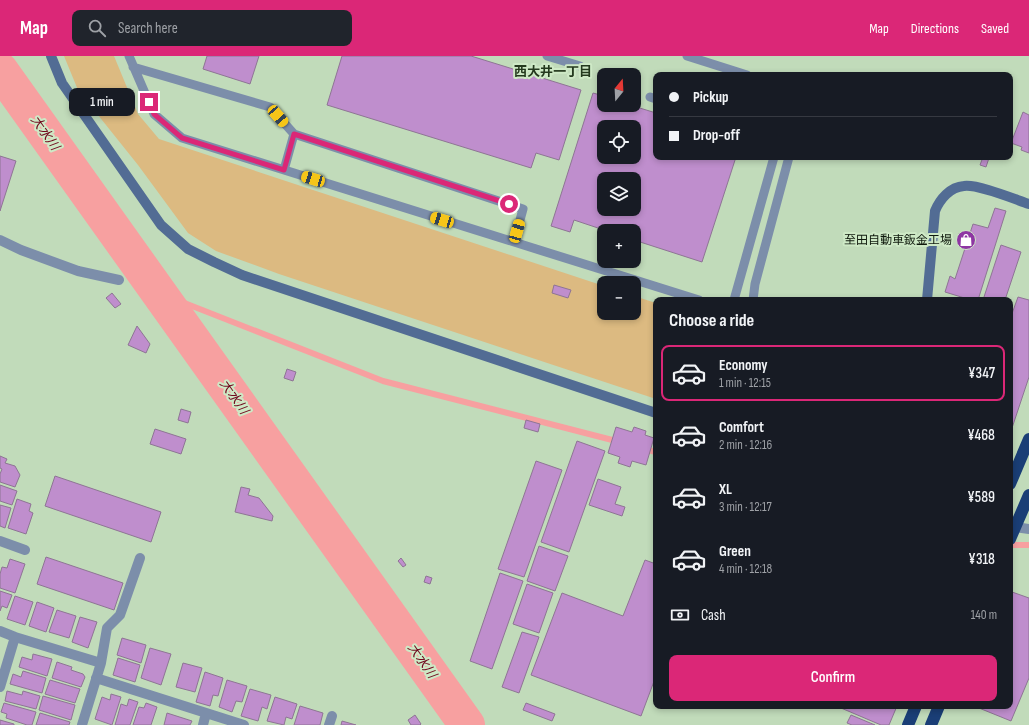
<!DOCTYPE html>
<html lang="en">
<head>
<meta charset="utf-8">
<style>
  body { margin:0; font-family:"Sofia Sans Condensed","Noto Sans JP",sans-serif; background:#20242c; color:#f1f3f6; height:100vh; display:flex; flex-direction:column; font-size:15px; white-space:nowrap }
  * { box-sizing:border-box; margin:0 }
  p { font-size:13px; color:#9ea1a6 }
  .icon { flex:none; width:22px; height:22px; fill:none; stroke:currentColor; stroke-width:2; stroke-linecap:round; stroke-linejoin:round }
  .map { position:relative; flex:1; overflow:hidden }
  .details { position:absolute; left:653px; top:241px; width:360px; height:412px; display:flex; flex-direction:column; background:#171b24; border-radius:8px; box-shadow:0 2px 6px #0003 }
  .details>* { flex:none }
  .guide { position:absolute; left:653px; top:16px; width:360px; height:88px; border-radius:8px; box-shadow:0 2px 6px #0003; display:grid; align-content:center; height:88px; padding:0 16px; background:#171b24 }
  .needle { width:26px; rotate:18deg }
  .tools { position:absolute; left:597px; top:12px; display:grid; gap:8px }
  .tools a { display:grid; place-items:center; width:44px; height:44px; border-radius:8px; background:#171b24; box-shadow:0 2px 6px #0003; font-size:20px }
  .end { position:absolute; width:18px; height:18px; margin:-9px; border:5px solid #db2777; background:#fff; box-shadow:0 0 0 2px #fff }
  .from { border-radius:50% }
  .bubble { position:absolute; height:28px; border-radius:8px; background:#171b24; box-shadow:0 2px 6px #0003; font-size:13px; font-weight:600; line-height:28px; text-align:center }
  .car { position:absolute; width:12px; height:24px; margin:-12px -6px; border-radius:5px; box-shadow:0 0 3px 1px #0007; background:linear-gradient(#f5c518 24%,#345 0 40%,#f5c518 0 76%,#345 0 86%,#f5c518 0) }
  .guide b { display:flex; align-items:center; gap:14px; height:38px; font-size:15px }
  .guide b+b { border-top:1px solid #363941 }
  .guide i { width:10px; height:10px; background:#f1f3f6 }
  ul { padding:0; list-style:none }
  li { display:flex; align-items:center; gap:12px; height:56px; margin:0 8px 6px; padding:0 8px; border:2px solid transparent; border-radius:8px }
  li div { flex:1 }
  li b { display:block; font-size:15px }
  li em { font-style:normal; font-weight:600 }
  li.on { border-color:#db2777 }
  li>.icon { width:36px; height:36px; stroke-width:1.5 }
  h2 { padding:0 16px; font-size:18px; line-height:48px }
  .pay { display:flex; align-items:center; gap:10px; height:44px; padding:0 16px; font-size:15px }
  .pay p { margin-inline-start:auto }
  .action { display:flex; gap:8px; margin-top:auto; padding:8px 16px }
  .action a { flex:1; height:46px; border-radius:8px; background:#db2777; color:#fff; font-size:16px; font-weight:600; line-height:46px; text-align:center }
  header { display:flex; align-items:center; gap:24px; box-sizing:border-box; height:56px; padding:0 20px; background:#db2777; color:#fff }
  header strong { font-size:19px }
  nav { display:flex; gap:22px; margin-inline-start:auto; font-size:14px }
  .search { width:280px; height:36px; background:#20242c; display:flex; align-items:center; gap:10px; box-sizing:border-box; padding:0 14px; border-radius:8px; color:#9ea1a6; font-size:15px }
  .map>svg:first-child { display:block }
</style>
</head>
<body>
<header>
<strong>Map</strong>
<div class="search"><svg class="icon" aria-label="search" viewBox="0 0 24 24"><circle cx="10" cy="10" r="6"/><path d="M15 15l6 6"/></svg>Search here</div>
<nav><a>Map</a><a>Directions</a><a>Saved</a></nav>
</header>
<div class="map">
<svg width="1029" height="669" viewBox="0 0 1029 669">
  <rect width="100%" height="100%" fill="#c1dbba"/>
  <path fill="#dcba81" d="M 64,0 L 114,0 L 138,58 L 159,83 L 604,230 L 604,257 L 634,257 L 634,240 L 656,247 L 656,343 L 279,218 L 216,195 L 188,177 L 138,109 L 78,34 Z"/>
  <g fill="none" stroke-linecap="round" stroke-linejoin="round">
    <path stroke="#f7a0a0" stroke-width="6" d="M 159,237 L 383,325 L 620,386
      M 644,393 L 656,396
      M 1010,489 L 1029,489"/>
    <path stroke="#f7a0a0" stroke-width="36" d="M 0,14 L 467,669"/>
  </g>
  <path fill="#bf8ecd" stroke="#8e7594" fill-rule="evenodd" d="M 207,0 L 259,0 L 250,28 L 203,13 Z
    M 342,0 L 471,0 L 581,34 L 559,104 L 536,97 L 531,112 L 327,49 Z
    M 593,37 L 604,40 L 604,49 L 630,49 L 656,57 L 656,101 L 736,101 L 702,206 L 634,184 L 634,175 L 607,175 L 574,164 L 570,176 L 551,170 ZM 604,71 L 634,71 L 634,101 L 604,101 ZM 604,123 L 634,123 L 634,153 L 604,153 Z
    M 1023,56 L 1029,59 L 1029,97 L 1021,94 L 1022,91 L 1011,87 Z
    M 0,100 L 16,105 L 0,155 Z
    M 983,101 L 989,102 L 986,111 L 980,109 Z
    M 995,152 L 1006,155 L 978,244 L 971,244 L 945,236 L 950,220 L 955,223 L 973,168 L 988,172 Z
    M 1001,189 L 1021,196 L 1005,244 L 983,244 Z
    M 554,229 L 571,234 L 568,242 L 552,237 Z
    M 112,237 L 121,248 L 115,252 L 106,242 Z
    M 1018,241 L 1029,244 L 1029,321 L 1010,378 L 1010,263 Z
    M 137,270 L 150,288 L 146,297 L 128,289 Z
    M 287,313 L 296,316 L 293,325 L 284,322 Z
    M 181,353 L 191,356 L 188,367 L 178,364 Z
    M 526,364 L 540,368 L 538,376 L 524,372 Z
    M 616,371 L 632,376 L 634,371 L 646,375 L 645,379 L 654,382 L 646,409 L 632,405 L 630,411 L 618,407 L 620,401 L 608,397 Z
    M 155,373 L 186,383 L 181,398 L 150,388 Z
    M 577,385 L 605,395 L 569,496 L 541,486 Z
    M 0,400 L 7,403 L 5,407 L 15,410 L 20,419 L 15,431 L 0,426 L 0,418 L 2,413 L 0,412 Z
    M 536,405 L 562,414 L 524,521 L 498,513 Z
    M 55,420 L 161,456 L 151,486 L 45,450 Z
    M 598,423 L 621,431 L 615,448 L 625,451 L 622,460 L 589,449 Z
    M 0,429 L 17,435 L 12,449 L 0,445 Z
    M 241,431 L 250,433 L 248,439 L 259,442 L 273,460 L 272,465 L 235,456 Z
    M 17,443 L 31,448 L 29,455 L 33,457 L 26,478 L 8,472 Z
    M 0,449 L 11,452 L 5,472 L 0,470 Z
    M 539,490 L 568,500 L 555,535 L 527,525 Z
    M 46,501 L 123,527 L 114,554 L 37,528 Z
    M 401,502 L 406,509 L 403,511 L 398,505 Z
    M 10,503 L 25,508 L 15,537 L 0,532 L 0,518 L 2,511 L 7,512 Z
    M 645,504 L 656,508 L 656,620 L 641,660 L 531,619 L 562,537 L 623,560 Z
    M 500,517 L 523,525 L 492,613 L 470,605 Z
    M 426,520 L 432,522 L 430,528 L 424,526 Z
    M 527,528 L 553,537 L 539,577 L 513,568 Z
    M 0,535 L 12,539 L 7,552 L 2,550 L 0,555 Z
    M 1012,536 L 1029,542 L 1029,622 L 1011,665 L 974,650 L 1010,650 L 1010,541 Z
    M 15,540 L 33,546 L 25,569 L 7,563 Z
    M 37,546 L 54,552 L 46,576 L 29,570 Z
    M 57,554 L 76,560 L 69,582 L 49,576 Z
    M 80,561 L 97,566 L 88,592 L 72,586 Z
    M 522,576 L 539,581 L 519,637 L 502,631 Z
    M 122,582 L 146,589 L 141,607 L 117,599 Z
    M 150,592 L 171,598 L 161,629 L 141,622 Z
    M 33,598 L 52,603 L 47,620 L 19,611 L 22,601 L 32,604 Z
    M 118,602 L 140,609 L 135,626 L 113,619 Z
    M 57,606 L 72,611 L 71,614 L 83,618 L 85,621 L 81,631 L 52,622 Z
    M 183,607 L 202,612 L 195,636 L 176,631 Z
    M 23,615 L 46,622 L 42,637 L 10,628 L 13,618 L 21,621 Z
    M 205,616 L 223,622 L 218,640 L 213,639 L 210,650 L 196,646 Z
    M 50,624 L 80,633 L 75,647 L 45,638 Z
    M 227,624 L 247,630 L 242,646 L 236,645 L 232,656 L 219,651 Z
    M 250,633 L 271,639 L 267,653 L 262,651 L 258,665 L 241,660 Z
    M 7,635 L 22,639 L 23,635 L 40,640 L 36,653 L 5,645 Z
    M 111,638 L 121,641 L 112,669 L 95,663 L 102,641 L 110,644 Z
    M 43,640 L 75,649 L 71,664 L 39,654 Z
    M 275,641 L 297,648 L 292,663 L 286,661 L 284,669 L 267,665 Z
    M 129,643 L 138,646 L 130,669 L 115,669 L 121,648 L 127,650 Z
    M 4,647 L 36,656 L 32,669 L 27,669 L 6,662 L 7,658 L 1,656 Z
    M 146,647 L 157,651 L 151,669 L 133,669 L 139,651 L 144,652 Z
    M 526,647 L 555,658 L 552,665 L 523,654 Z
    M 300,650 L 323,657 L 320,669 L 294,669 Z
    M 842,650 L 897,650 L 889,669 L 881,669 L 841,652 Z
    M 40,657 L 70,666 L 69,669 L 36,669 Z
    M 167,657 L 192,665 L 190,669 L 164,669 Z
    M 415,659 L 421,668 L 420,669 L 411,669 L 408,664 Z
    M 851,659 L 875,669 L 852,669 L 847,667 Z
    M 0,664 L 14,668 L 14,669 L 0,669 Z
    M 342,665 L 356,669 L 341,669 Z"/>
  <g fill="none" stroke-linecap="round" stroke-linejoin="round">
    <path stroke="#7c8eaa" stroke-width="9" d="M 129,0 L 154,58 L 182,82 L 699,244
      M 547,0 L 580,10
      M 687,0 L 747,19
      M 133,11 L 270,51 L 294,78 L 523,153 L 514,186
      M 650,41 L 656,43
      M 284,114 L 294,78
      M 734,244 L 774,101
      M 753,244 L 755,228 L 789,101"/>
    <path stroke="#7c8eaa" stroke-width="10" d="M 0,184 L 21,194 L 78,215 L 119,224
      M 1015,471 L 1029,473
      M 0,485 L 25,494
      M 0,575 L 15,581 L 101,607
      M 96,622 L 244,669
      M 0,631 L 15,581
      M 82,669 L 101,607 L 107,572 L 120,559 L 140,502
      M 203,669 L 206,657
      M 329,669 L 332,660"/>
    <path stroke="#526c94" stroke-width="10" d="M 51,0 L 62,27 L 161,169 L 188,193 L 214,206 L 242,219 L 656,357
      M 927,244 L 935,155 C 940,143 950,131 964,130 C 978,128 1014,143 1029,148"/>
    <path stroke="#1a3e76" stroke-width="12" d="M 1010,428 L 1029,383
      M 1010,483 L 1029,439
      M 908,669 L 916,650
      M 931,669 L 939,650"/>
  </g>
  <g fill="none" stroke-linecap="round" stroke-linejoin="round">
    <path stroke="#db2777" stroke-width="5" d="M 149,46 L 154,58 L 182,82 L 284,114 L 294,78 L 509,148"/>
  </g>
  <defs>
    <g id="shop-disc" transform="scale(1)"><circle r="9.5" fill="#8e36a3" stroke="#cee9c6"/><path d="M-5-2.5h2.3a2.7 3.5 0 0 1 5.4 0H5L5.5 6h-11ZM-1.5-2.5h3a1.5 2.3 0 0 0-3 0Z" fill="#fff"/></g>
  </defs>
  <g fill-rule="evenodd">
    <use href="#shop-disc" x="966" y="184"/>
  </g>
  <g text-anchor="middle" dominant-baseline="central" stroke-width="4" stroke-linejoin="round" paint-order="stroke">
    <g font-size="12" fill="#0f190d" stroke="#cee9c6" text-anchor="end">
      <text x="952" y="184">至田自動車鈑金工場</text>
    </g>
    <g font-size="13" font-weight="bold" fill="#24391e" stroke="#cee9c6">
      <text x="553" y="16">西大井一丁目</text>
    </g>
    <g font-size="13" font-style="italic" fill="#71081d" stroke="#cee9c6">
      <text transform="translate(45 77) rotate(55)">大水川</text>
      <text transform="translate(234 341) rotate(55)">大水川</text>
      <text transform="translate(422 605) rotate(55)">大水川</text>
    </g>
  </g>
</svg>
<div class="tools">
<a><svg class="needle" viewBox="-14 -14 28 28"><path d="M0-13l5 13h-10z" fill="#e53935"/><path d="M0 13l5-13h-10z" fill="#9ea1a6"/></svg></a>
<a><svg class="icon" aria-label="locate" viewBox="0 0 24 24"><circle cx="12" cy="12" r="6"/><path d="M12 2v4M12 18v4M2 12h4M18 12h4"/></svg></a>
<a><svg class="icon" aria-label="layers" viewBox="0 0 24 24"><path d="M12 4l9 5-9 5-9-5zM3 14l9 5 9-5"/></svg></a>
<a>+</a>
<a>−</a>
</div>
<i class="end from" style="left:509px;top:148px"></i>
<i class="end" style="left:149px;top:46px"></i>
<div class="bubble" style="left:69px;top:32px;width:66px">1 min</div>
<i class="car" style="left:278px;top:60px;rotate:139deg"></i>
<i class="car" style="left:313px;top:123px;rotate:287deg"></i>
<i class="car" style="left:442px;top:164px;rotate:287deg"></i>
<i class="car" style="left:517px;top:175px;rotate:16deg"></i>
<div class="guide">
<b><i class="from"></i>Pickup</b>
<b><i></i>Drop-off</b>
</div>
<section class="details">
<h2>Choose a ride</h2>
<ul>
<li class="on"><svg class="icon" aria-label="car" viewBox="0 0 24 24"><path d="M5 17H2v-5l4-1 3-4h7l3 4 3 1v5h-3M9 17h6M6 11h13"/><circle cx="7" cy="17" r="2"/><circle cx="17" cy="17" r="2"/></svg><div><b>Economy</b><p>1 min · 12:15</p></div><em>¥347</em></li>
<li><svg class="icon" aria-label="car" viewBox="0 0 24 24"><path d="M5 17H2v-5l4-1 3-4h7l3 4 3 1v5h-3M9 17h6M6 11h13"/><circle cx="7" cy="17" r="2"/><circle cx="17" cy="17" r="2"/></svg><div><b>Comfort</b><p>2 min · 12:16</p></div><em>¥468</em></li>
<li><svg class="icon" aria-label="car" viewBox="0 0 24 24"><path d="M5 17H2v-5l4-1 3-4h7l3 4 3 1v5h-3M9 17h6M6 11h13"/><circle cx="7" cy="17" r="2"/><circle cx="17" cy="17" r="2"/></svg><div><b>XL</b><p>3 min · 12:17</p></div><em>¥589</em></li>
<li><svg class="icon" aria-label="car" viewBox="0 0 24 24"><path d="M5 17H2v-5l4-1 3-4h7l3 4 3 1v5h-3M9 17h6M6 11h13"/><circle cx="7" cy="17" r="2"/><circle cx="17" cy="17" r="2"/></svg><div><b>Green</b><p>4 min · 12:18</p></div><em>¥318</em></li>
</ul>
<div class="pay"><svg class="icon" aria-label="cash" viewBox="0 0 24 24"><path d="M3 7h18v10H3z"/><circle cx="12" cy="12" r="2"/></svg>Cash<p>140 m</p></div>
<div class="action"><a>Confirm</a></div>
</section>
</div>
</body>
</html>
